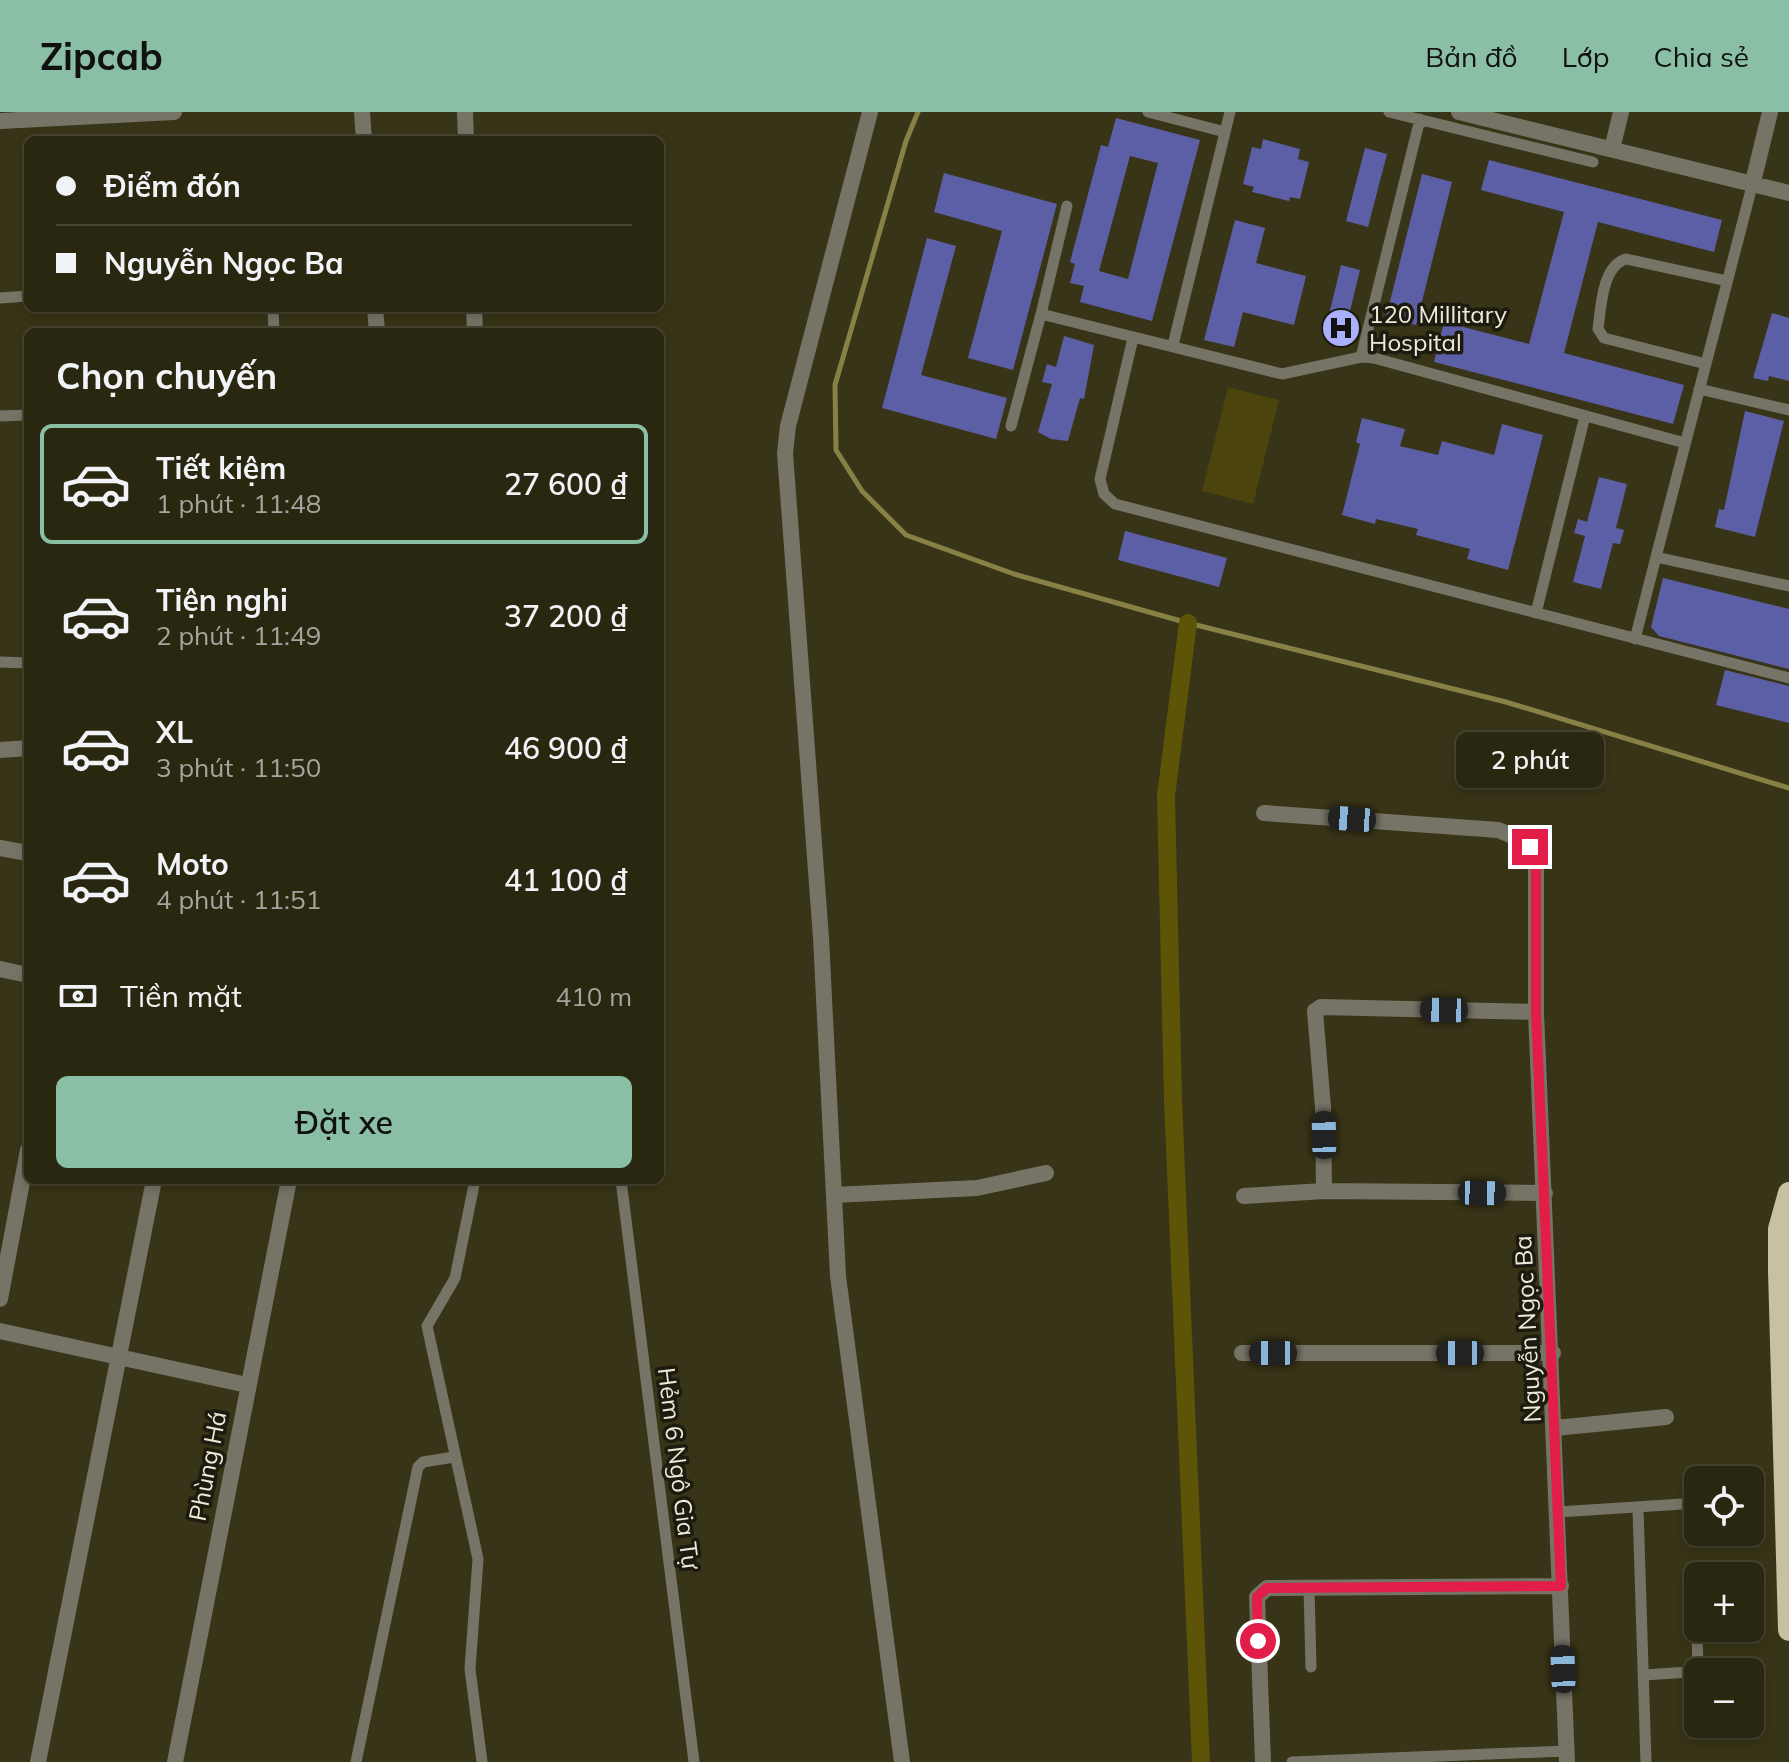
<!DOCTYPE html>
<html lang="vi">
<head>
<meta charset="utf-8">
<style>
  body { margin:0; font-family:Mulish,sans-serif; background:#36331f; color:#f1f3f6; height:100vh; display:flex; flex-direction:column; font-size:30px; white-space:nowrap }
  * { box-sizing:border-box; margin:0 }
  p { font-size:26px; color:#a5a59f }
  .icon { flex:none; width:44px; height:44px; fill:none; stroke:currentColor; stroke-width:2; stroke-linecap:round; stroke-linejoin:round }
  .map { position:relative; flex:1; overflow:hidden }
  .sheet { position:absolute; left:24px; top:216px; width:640px; height:856px; display:flex; flex-direction:column; background:#2a2711; border-radius:12px; box-shadow:0 4px 12px #0003,0 0 0 2px #464431 }
  .sheet>* { flex:none }
  .guide { position:absolute; left:24px; top:24px; width:640px; height:176px; border-radius:12px; box-shadow:0 4px 12px #0003,0 0 0 2px #464431; display:grid; align-content:center; height:176px; padding:0 32px; background:#2a2711 }
  .tools { position:absolute; left:1684px; top:1354px; display:grid; gap:16px }
  .tools a { display:grid; place-items:center; width:80px; height:80px; border-radius:12px; background:#2a2711; box-shadow:0 4px 12px #0003,0 0 0 2px #464431; font-size:40px }
  .end { position:absolute; width:36px; height:36px; margin:-18px; border:10px solid #e11d48; background:#fff; box-shadow:0 0 0 4px #fff }
  .from { border-radius:50% }
  .bubble { position:absolute; height:56px; border-radius:12px; background:#2a2711; box-shadow:0 4px 12px #0003,0 0 0 2px #464431; font-size:26px; font-weight:600; line-height:56px; text-align:center }
  .car { position:absolute; width:24px; height:48px; margin:-24px -12px; border-radius:10px; box-shadow:0 0 6px 2px #0007; background:linear-gradient(#222 24%,#8ab4d8 0 40%,#222 0 76%,#8ab4d8 0 86%,#222 0) }
  .guide b { display:flex; align-items:center; gap:28px; height:76px; font-size:30px }
  .guide b+b { border-top:2px solid #464431 }
  .guide i { width:20px; height:20px; background:#f1f3f6 }
  ul { padding:0; list-style:none }
  li { display:flex; align-items:center; gap:24px; height:120px; margin:0 16px 12px; padding:0 16px; border:4px solid transparent; border-radius:12px }
  li div { flex:1 }
  li b { display:block; font-size:30px }
  li em { font-style:normal; font-weight:600 }
  li.on { border-color:#8abfa5 }
  li>.icon { width:72px; height:72px; stroke-width:1.5 }
  h2 { padding:0 32px; font-size:36px; line-height:96px }
  .pay { display:flex; align-items:center; gap:20px; height:88px; padding:0 32px; font-size:30px }
  .pay p { margin-inline-start:auto }
  .primary-button { display:flex; gap:16px; margin-top:auto; padding:16px 32px }
  .primary-button a { flex:1; height:92px; border-radius:12px; background:#8abfa5; color:#111; font-size:32px; font-weight:600; line-height:92px; text-align:center }
  header { display:flex; align-items:center; gap:48px; box-sizing:border-box; height:112px; padding:0 40px; background:#8abfa5; color:#111 }
  header strong { font-size:38px }
  nav { display:flex; gap:44px; margin-inline-start:auto; font-size:28px }
  .map>svg:first-child { display:block }
</style>
</head>
<body>
<header>
<strong>Zipcab</strong>
<nav><a>Bản đồ</a><a>Lớp</a><a>Chia sẻ</a></nav>
</header>
<div class="map">
<svg width="1789" height="1650" viewBox="0 0 1789 1650">
  <rect width="100%" height="100%" fill="#383417"/>
  <path fill="#4b440d" d="M 1228,275 L 1279,288 L 1253,392 L 1202,379 Z"/>
  <g fill="none" stroke-linecap="round" stroke-linejoin="round">
    <path stroke="#888146" stroke-width="5" d="M 918,0 L 906,29 L 835,273 L 836,338 L 862,379 L 906,423 L 1014,462 L 1188,511 L 1506,590 L 1789,676"/>
    <path stroke="#5d5407" stroke-width="18" d="M 1188,511 L 1166,684 L 1173,987 L 1201,1650"/>
  </g>
  <path fill="#5d5fa6" fill-rule="evenodd" d="M 1116,6 L 1200,28 L 1152,209 L 1080,190 L 1084,174 L 1070,171 L 1075,152 L 1070,150 L 1101,33 L 1108,35 ZM 1130,44 L 1158,51 L 1128,167 L 1099,159 Z
    M 1263,27 L 1300,37 L 1298,47 L 1309,50 L 1300,87 L 1290,85 L 1289,89 L 1252,80 L 1254,75 L 1243,72 L 1252,35 L 1261,37 Z
    M 1365,36 L 1387,42 L 1368,115 L 1346,109 Z
    M 1489,48 L 1722,108 L 1714,140 L 1598,110 L 1564,241 L 1684,273 L 1673,312 L 1434,250 L 1444,210 L 1529,232 L 1564,100 L 1481,78 Z
    M 944,61 L 1057,92 L 1013,258 L 968,246 L 1002,119 L 934,100 Z
    M 1422,62 L 1452,70 L 1416,213 L 1386,205 Z
    M 1235,108 L 1265,116 L 1256,151 L 1306,164 L 1294,213 L 1243,200 L 1234,235 L 1204,228 Z
    M 927,126 L 956,134 L 921,263 L 1007,286 L 996,327 L 882,296 Z
    M 1341,153 L 1360,158 L 1345,220 L 1326,215 Z
    M 1772,201 L 1789,206 L 1789,269 L 1769,264 L 1768,269 L 1753,266 Z
    M 1064,224 L 1094,233 L 1084,287 L 1080,286 L 1068,329 L 1051,327 L 1038,320 L 1052,272 L 1042,270 L 1047,252 L 1056,255 Z
    M 1745,299 L 1784,309 L 1755,425 L 1715,415 L 1719,397 L 1724,398 Z
    M 1362,306 L 1405,317 L 1400,334 L 1438,343 L 1442,329 L 1494,343 L 1502,312 L 1543,323 L 1508,458 L 1467,447 L 1470,437 L 1416,423 L 1418,417 L 1376,407 L 1375,412 L 1342,403 L 1360,332 L 1356,330 Z
    M 1599,365 L 1627,372 L 1616,416 L 1624,418 L 1620,432 L 1613,431 L 1601,477 L 1573,470 L 1585,424 L 1574,421 L 1578,407 L 1587,410 Z
    M 1125,419 L 1227,446 L 1219,475 L 1118,448 Z
    M 1663,466 L 1789,497 L 1789,557 L 1659,524 L 1651,515 Z
    M 1725,558 L 1789,574 L 1789,611 L 1716,593 Z"/>
  <g fill="none" stroke-linecap="round" stroke-linejoin="round">
    <path stroke="#767467" stroke-width="11" d="M 1148,0 L 1225,20
      M 1389,0 L 1593,50
      M 1752,74 L 1656,445 L 1789,474
      M 0,186 L 28,184
      M 273,196 L 274,220
      M 1041,202 L 1067,94
      M 1133,226 L 1100,367 L 1104,382 L 1115,392 L 1789,566
      M 1173,233 L 1230,0
      M 1361,245 L 1420,7
      M 1706,252 L 1604,226 L 1598,217 C 1601,195 1602,154 1626,147 L 1727,169
      M 1699,277 L 1789,298
      M 0,304 L 28,303
      M 1011,314 L 1041,202 L 1282,262 L 1361,245 L 1374,246 L 1685,331
      M 1536,501 L 1585,304
      M 1635,527 L 1656,445
      M 0,550 L 28,551
      M 475,1068 L 455,1166 L 427,1214 L 478,1447 L 470,1557 L 482,1650
      M 621,1068 L 694,1650
      M 1638,1397 L 1646,1650
      M 1558,1400 L 1698,1391
      M 1309,1475 L 1311,1555
      M 1644,1563 L 1689,1560 L 1698,1555 L 1696,1494
      M 356,1650 L 418,1355 L 423,1350 L 454,1345
      M 1292,1650 L 1566,1639"/>
    <path stroke="#767467" stroke-width="16" d="M 362,0 L 364,28
      M 465,0 L 466,28
      M 870,0 L 788,314 L 785,341 L 821,826 L 838,1164 L 902,1650
      M 1459,0 L 1789,81
      M 0,9 L 174,0
      M 1612,37 L 1621,0
      M 1752,74 L 1770,0
      M 375,196 L 377,220
      M 474,196 L 475,220
      M 0,638 L 28,636
      M 1264,701 L 1498,718 C 1517,725 1528,731 1536,750 L 1536,900 L 1567,1650
      M 0,736 L 28,741
      M 0,857 L 28,863
      M 1324,1079 L 1323,995 L 1315,899 L 1321,895 L 1536,900
      M 834,1083 L 977,1076 L 1046,1061
      M 1244,1084 L 1324,1079 L 1545,1081
      M 0,1187 L 28,1038
      M 0,1219 L 247,1273
      M 1242,1241 L 1553,1241
      M 1555,1316 L 1666,1305
      M 38,1650 L 154,1068
      M 175,1650 L 289,1068
      M 1263,1650 L 1257,1485 L 1267,1476 L 1561,1474"/>
    <path stroke="#c5c1a2" stroke-width="22" d="M 1789,1081 L 1779,1117 L 1779,1159 L 1789,1518"/>
  </g>
  <g fill="none" stroke-linecap="round" stroke-linejoin="round">
    <path stroke="#e11d48" stroke-width="10" d="M 1258,1529 L 1257,1485 L 1267,1476 L 1561,1474 L 1536,900 L 1536,750 L 1530,735"/>
  </g>
  <defs>
    <g id="hospital-disc" transform="scale(2)"><circle r="9.5" fill="#aab0fb" stroke="#1d1b0f"/><path d="M-5-5h3v3.5h4V-5h3V5h-3V1.5h-4V5h-3Z" fill="#111"/></g>
  </defs>
  <g fill-rule="evenodd">
    <use href="#hospital-disc" x="1341" y="216"/>
  </g>
  <g text-anchor="middle" dominant-baseline="central" stroke-width="7" stroke-linejoin="round" paint-order="stroke">
    <g font-size="24" fill="#ecead9" stroke="#1d1b0f" text-anchor="start">
      <text x="1369" y="202">120 Millitary<tspan x="1369" dy="28">Hospital</tspan></text>
    </g>
    <g font-size="24" fill="#ecead9" stroke="#1d1b0f">
      <text transform="translate(1527 1217) rotate(-93)">Nguyễn Ngọc Ba</text>
      <text transform="translate(207 1354) rotate(-79)">Phùng Há</text>
      <text transform="translate(679 1356) rotate(83)">Hẻm 6 Ngô Gia Tự</text>
    </g>
  </g>
</svg>
<div class="tools">
<a><svg class="icon" aria-label="locate" viewBox="0 0 24 24"><circle cx="12" cy="12" r="6"/><path d="M12 2v4M12 18v4M2 12h4M18 12h4"/></svg></a>
<a>+</a>
<a>−</a>
</div>
<i class="end from" style="left:1258px;top:1529px"></i>
<i class="end" style="left:1530px;top:735px"></i>
<div class="bubble" style="left:1456px;top:620px;width:148px">2 phút</div>
<i class="car" style="left:1352px;top:707px;rotate:274deg"></i>
<i class="car" style="left:1444px;top:898px;rotate:271deg"></i>
<i class="car" style="left:1324px;top:1023px;rotate:359deg"></i>
<i class="car" style="left:1482px;top:1081px;rotate:91deg"></i>
<i class="car" style="left:1273px;top:1241px;rotate:270deg"></i>
<i class="car" style="left:1460px;top:1241px;rotate:270deg"></i>
<i class="car" style="left:1563px;top:1557px;rotate:358deg"></i>
<div class="guide">
<b><i class="from"></i>Điểm đón</b>
<b><i></i>Nguyễn Ngọc Ba</b>
</div>
<section class="sheet">
<h2>Chọn chuyến</h2>
<ul>
<li class="on"><svg class="icon" aria-label="car" viewBox="0 0 24 24"><path d="M5 17H2v-5l4-1 3-4h7l3 4 3 1v5h-3M9 17h6M6 11h13"/><circle cx="7" cy="17" r="2"/><circle cx="17" cy="17" r="2"/></svg><div><b>Tiết kiệm</b><p>1 phút · 11:48</p></div><em>27 600 ₫</em></li>
<li><svg class="icon" aria-label="car" viewBox="0 0 24 24"><path d="M5 17H2v-5l4-1 3-4h7l3 4 3 1v5h-3M9 17h6M6 11h13"/><circle cx="7" cy="17" r="2"/><circle cx="17" cy="17" r="2"/></svg><div><b>Tiện nghi</b><p>2 phút · 11:49</p></div><em>37 200 ₫</em></li>
<li><svg class="icon" aria-label="car" viewBox="0 0 24 24"><path d="M5 17H2v-5l4-1 3-4h7l3 4 3 1v5h-3M9 17h6M6 11h13"/><circle cx="7" cy="17" r="2"/><circle cx="17" cy="17" r="2"/></svg><div><b>XL</b><p>3 phút · 11:50</p></div><em>46 900 ₫</em></li>
<li><svg class="icon" aria-label="car" viewBox="0 0 24 24"><path d="M5 17H2v-5l4-1 3-4h7l3 4 3 1v5h-3M9 17h6M6 11h13"/><circle cx="7" cy="17" r="2"/><circle cx="17" cy="17" r="2"/></svg><div><b>Moto</b><p>4 phút · 11:51</p></div><em>41 100 ₫</em></li>
</ul>
<div class="pay"><svg class="icon" aria-label="cash" viewBox="0 0 24 24"><path d="M3 7h18v10H3z"/><circle cx="12" cy="12" r="2"/></svg>Tiền mặt<p>410 m</p></div>
<div class="primary-button"><a>Đặt xe</a></div>
</section>
</div>
</body>
</html>
